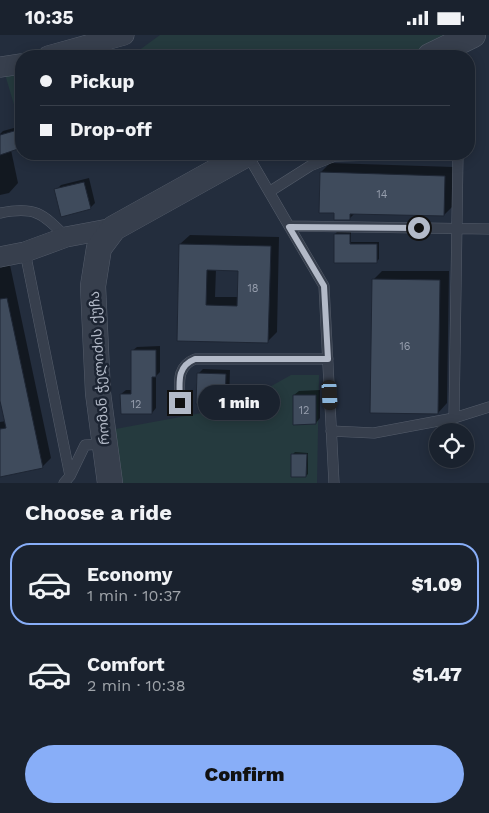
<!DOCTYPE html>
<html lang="en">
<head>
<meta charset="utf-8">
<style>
  body { margin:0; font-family:"Work Sans","Noto Sans Georgian",sans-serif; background:#232a36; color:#f1f3f6; height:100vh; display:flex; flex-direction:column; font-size:19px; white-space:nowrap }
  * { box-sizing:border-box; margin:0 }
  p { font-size:16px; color:#9fa4aa }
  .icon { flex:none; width:28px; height:28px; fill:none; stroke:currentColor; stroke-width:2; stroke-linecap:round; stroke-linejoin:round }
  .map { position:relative; height:448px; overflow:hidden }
  .side { display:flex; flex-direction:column; background:#1a222e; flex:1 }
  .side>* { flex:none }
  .hud { position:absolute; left:15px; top:15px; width:460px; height:110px; border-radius:20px; box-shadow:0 2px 12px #0003,0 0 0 1px #383f4a; display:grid; align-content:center; height:110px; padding:0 25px; background:#1a222e }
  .controls { position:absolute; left:429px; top:388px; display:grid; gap:10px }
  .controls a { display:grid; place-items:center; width:45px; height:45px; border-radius:50%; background:#1a222e; box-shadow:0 2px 12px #0003,0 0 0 1px #383f4a; font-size:25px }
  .end { position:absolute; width:22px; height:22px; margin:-11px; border:6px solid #b3bac8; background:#111; box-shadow:0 0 0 2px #111 }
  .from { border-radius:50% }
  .bubble { position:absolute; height:35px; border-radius:18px; background:#1a222e; box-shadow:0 2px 12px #0003,0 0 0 1px #383f4a; font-size:16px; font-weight:800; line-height:35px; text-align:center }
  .car { position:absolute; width:15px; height:30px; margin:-15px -8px; border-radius:6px; box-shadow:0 0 4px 1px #0007; background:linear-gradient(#222 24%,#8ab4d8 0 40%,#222 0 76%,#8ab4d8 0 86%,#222 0) }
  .hud b { display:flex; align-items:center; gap:18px; height:48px; font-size:19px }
  .hud b+b { border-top:1px solid #383f4a }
  .hud i { width:12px; height:12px; background:#f1f3f6 }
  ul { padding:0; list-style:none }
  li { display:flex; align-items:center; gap:15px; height:82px; margin:0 10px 8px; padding:0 15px; border:2px solid transparent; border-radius:20px }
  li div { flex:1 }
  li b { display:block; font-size:19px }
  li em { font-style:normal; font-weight:800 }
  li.on { border-color:#88aef8 }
  li>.icon { width:45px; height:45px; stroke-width:1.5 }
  h2 { padding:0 25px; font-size:22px; line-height:60px }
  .primary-button { display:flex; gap:10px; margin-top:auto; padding:10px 25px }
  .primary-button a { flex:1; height:58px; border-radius:30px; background:#88aef8; color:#111; font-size:20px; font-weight:800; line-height:58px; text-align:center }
  .status { display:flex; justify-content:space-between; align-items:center; height:35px; padding:0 25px; background:#1a222e; direction:ltr }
  .status svg { height:14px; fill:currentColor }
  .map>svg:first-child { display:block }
</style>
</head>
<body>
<div class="status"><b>10:35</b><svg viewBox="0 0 49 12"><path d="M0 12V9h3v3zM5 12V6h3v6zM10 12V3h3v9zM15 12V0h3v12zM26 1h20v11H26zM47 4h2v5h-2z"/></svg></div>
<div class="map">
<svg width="489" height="448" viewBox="0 0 489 448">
  <rect width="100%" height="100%" fill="#232d3d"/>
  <path fill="#253a3e" d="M 160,0 L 448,0 L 408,21 L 102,21 L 138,16 Z
    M 21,34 L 21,72 L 15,73 L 4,36 Z
    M 291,340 L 319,340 L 317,448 L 119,448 L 110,395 L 234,372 Z"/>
  <path fill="#0007" fill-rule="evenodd" d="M 21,91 L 21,112 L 11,115 L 18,148 L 9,158 L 0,160 L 0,99 L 3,96 Z
    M 330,128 L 454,132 L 453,171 L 444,180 L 355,178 L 349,184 L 335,177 L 321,137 Z
    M 89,143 L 95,168 L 90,173 L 56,155 L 61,150 Z
    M 337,197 L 351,197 L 351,207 L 379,207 L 379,224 L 376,227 L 335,199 Z
    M 190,200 L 279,202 L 277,297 L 268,306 L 179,304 L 180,209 ZM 216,234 L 239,235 L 238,262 L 215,262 Z
    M 10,230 L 51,423 L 42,432 L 0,441 L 0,387 L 6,386 L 0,360 L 0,232 Z
    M 382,236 L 449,236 L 447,368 L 438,378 L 373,245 Z
    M 160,311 L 160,337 L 156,341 L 156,373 L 152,378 L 121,359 L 126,355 L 133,355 L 132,316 L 137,312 Z
    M 203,334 L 230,335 L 229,364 L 224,368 L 198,339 Z
    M 320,355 L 320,383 L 316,388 L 294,360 L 299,356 Z
    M 295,417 L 308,418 L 308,439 L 306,441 L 292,420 Z"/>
  <path fill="#3f4b5c" stroke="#1e2634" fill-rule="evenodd" d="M 21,94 L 21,113 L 0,120 L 0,100 Z
    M 320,137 L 445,141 L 444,181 L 350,179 L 350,185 L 334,185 L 334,178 L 319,178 Z
    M 84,147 L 91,174 L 61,182 L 54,154 Z
    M 334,199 L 350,199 L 350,209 L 377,209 L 377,228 L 334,228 Z
    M 179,209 L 271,211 L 268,308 L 177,306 ZM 207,235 L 238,236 L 237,271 L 206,270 Z
    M 372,244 L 440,245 L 438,379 L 370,378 Z
    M 7,263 L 43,433 L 0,442 L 0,394 L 6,393 L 0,366 L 0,264 Z
    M 131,315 L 156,315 L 156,342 L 152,342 L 152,379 L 121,379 L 120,359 L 131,359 Z
    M 197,338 L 226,339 L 225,370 L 196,369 Z
    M 293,360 L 316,360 L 316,389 L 293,390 Z
    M 291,419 L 307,419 L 306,442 L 291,442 Z"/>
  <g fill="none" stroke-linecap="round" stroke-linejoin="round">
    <g stroke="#555d6b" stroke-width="11">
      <path id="service" d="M 247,119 L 324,251 L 334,448
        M 269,157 L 310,131 L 335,121 L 434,119
        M 0,178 C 35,171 42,178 66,202
        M 289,191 L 489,194
        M 25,217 L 70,441
        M 180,368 C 180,350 175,332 195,324 L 328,324
        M 454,383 L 489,372
        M 331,396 L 374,398 L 454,383 L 458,119
        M 64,448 L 70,441 L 85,410 L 104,409"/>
    </g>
    <g stroke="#555d6b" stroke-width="21">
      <path id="minor" d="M 48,21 L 124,0
        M 0,32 L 21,29
        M 0,222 L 25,217 L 66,202 L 114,193"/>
    </g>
    <g stroke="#555d6b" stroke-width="26">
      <path id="tertiary" d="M 430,21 L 473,0
        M 110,448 L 98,358 L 93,251 L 99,213 L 114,193 L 247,119"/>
    </g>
    <use href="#service" stroke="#373f4d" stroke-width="10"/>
    <use href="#minor" stroke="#373f4d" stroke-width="20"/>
    <use href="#tertiary" stroke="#373f4d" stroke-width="25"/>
  </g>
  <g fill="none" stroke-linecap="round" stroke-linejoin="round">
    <path stroke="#b3bac8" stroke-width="6" d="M 180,368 C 180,350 175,332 195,324 L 328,324 L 324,251 L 289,192 L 419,193"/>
  </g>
  <g text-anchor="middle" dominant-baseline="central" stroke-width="5" stroke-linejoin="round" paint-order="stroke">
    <g font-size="11" fill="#969ead">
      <text x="382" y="159">14</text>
      <text x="253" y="253">18</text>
      <text x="405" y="311">16</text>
      <text x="136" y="369">12</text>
      <text x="304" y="375">12</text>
    </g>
    <g font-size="14" fill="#b3bac8" stroke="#1c2432">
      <text transform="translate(99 333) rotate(-94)">რომან ჭელიძის ქუჩა</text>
    </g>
  </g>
</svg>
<div class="controls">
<a><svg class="icon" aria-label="locate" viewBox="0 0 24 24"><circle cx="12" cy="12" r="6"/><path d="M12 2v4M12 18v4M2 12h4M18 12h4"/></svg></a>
</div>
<i class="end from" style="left:419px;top:193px"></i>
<i class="end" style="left:180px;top:368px"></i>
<div class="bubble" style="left:198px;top:350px;width:82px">1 min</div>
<i class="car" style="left:330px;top:360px;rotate:177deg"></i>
<div class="hud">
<b><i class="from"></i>Pickup</b>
<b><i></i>Drop-off</b>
</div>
</div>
<section class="side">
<h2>Choose a ride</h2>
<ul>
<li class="on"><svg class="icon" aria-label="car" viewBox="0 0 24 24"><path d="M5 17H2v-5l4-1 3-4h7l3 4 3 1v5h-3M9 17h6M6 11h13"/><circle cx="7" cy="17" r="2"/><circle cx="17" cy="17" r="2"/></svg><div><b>Economy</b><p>1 min · 10:37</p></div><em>$1.09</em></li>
<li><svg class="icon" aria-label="car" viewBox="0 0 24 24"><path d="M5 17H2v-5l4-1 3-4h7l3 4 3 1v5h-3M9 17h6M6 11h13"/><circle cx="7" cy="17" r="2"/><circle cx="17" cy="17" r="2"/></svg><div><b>Comfort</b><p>2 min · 10:38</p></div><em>$1.47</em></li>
</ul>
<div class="primary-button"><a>Confirm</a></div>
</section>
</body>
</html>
